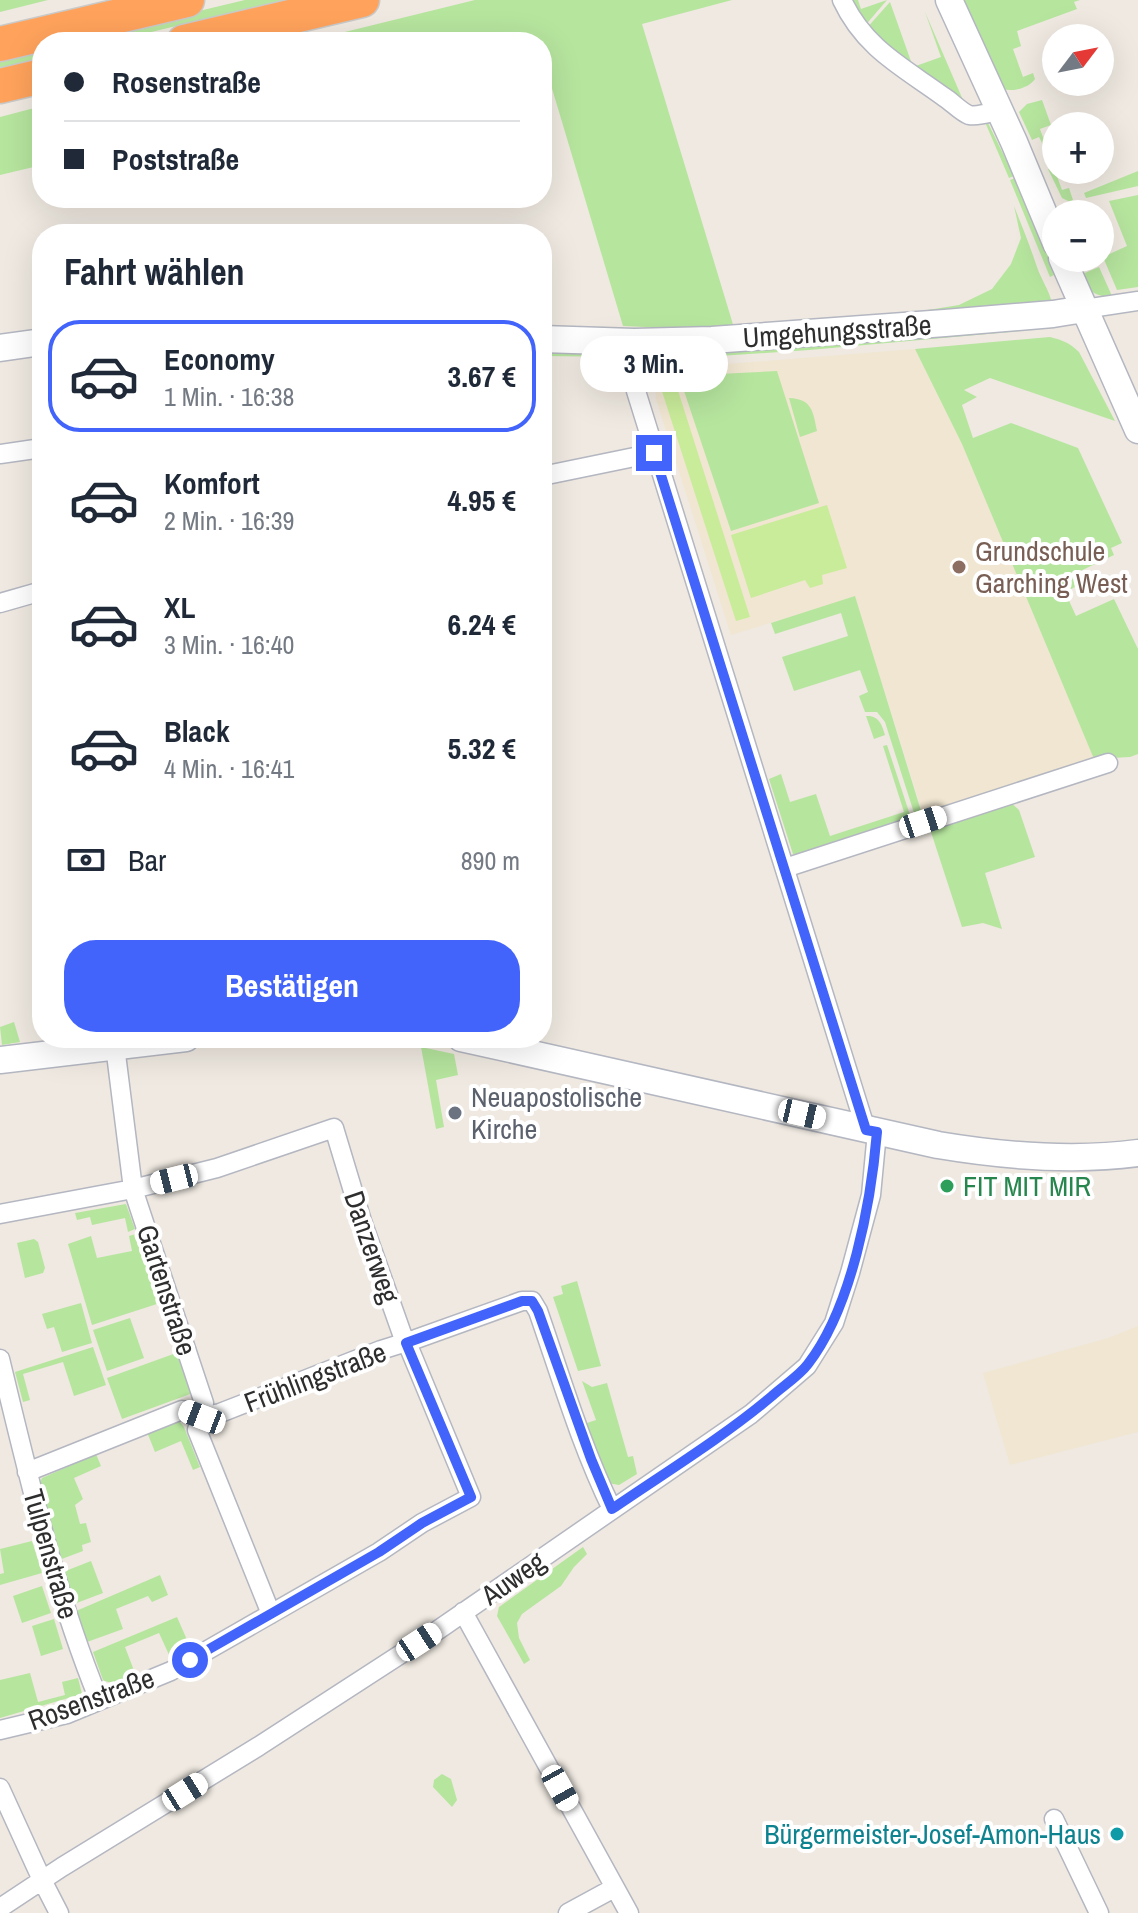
<!DOCTYPE html>
<html lang="de">
<head>
<meta charset="utf-8">
<style>
  body { margin:0; font-family:"Archivo Narrow",sans-serif; background:#f2f2f3; color:#1f2937; height:100vh; display:flex; flex-direction:column; font-size:30px; white-space:nowrap }
  * { box-sizing:border-box; margin:0 }
  p { font-size:26px; color:#747a83 }
  .icon { flex:none; width:44px; height:44px; fill:none; stroke:currentColor; stroke-width:2; stroke-linecap:round; stroke-linejoin:round }
  .map { position:relative; flex:1; overflow:hidden }
  .details { position:absolute; left:32px; top:224px; width:520px; height:824px; display:flex; flex-direction:column; background:#fff; border-radius:32px; box-shadow:0 8px 32px #0002 }
  .details>* { flex:none }
  .hud { position:absolute; left:32px; top:32px; width:520px; height:176px; border-radius:32px; box-shadow:0 8px 32px #0002; display:grid; align-content:center; height:176px; padding:0 32px; background:#fff }
  .needle { width:52px; rotate:58deg }
  .tools { position:absolute; left:1042px; top:24px; display:grid; gap:16px }
  .tools a { display:grid; place-items:center; width:72px; height:72px; border-radius:50%; background:#fff; box-shadow:0 8px 32px #0002; font-size:40px }
  .end { position:absolute; width:36px; height:36px; margin:-18px; border:10px solid #4264fb; background:#fff; box-shadow:0 0 0 4px #fff }
  .from { border-radius:50% }
  .bubble { position:absolute; height:56px; border-radius:28px; background:#fff; box-shadow:0 8px 32px #0002; font-size:26px; font-weight:700; line-height:56px; text-align:center }
  .car { position:absolute; width:24px; height:48px; margin:-24px -12px; border-radius:10px; box-shadow:0 0 6px 2px #0007; background:linear-gradient(#fff 24%,#345 0 40%,#fff 0 76%,#345 0 86%,#fff 0) }
  .hud b { display:flex; align-items:center; gap:28px; height:76px; font-size:30px }
  .hud b+b { border-top:2px solid #e0e1e3 }
  .hud i { width:20px; height:20px; background:#1f2937 }
  ul { padding:0; list-style:none }
  li { display:flex; align-items:center; gap:24px; height:112px; margin:0 16px 12px; padding:0 16px; border:4px solid transparent; border-radius:32px }
  li div { flex:1 }
  li b { display:block; font-size:30px }
  li em { font-style:normal; font-weight:700 }
  li.on { border-color:#4264fb }
  li>.icon { width:72px; height:72px; stroke-width:1.5 }
  h2 { padding:0 32px; font-size:36px; line-height:96px }
  .pay { display:flex; align-items:center; gap:20px; height:88px; padding:0 32px; font-size:30px }
  .pay p { margin-inline-start:auto }
  .action { display:flex; gap:16px; margin-top:auto; padding:16px 32px }
  .action a { flex:1; height:92px; border-radius:32px; background:#4264fb; color:#fff; font-size:32px; font-weight:700; line-height:92px; text-align:center }
  .map>svg:first-child { display:block }
</style>
</head>
<body>
<div class="map">
<svg width="1138" height="1913" viewBox="0 0 1138 1913">
  <rect width="100%" height="100%" fill="#efe9e1"/>
  <path fill="#f0e6d1" d="M 915,349 L 962,444 L 1094,759 L 923,814 L 855,597 L 731,635 L 656,399 L 655,380 L 664,369 Z
    M 1138,1326 L 1138,1432 L 1010,1465 L 983,1373 L 1108,1338 Z"/>
  <path fill="#b6e59e" d="M 0,0 L 48,0 L 0,12 Z
    M 245,0 L 284,0 L 110,42 L 69,42 Z
    M 475,0 L 732,0 L 642,24 L 735,331 L 623,326 L 542,55 L 542,42 L 304,42 Z
    M 848,0 L 858,0 L 861,9 L 887,0 L 863,28 Z
    M 957,0 L 1080,0 L 1074,2 L 1077,9 L 1017,31 L 1021,46 L 1013,49 L 1023,77 L 1033,73 L 1035,79 C 1029,88 1013,92 1003,89 Z
    M 890,2 L 913,67 L 941,57 L 925,12 L 966,107 L 961,106 L 940,90 L 939,84 L 929,77 L 923,78 L 894,59 L 894,54 L 875,37 L 870,37 L 865,30 Z
    M 42,48 L 42,59 L 0,69 L 0,58 Z
    M 1042,100 L 1051,125 L 1040,129 L 1062,190 L 1069,188 L 1073,200 L 1070,202 L 1062,198 L 1048,169 L 1053,165 L 1039,137 L 1032,140 L 1019,112 L 1027,104 Z
    M 42,106 L 42,165 L 0,175 L 0,117 Z
    M 987,121 L 1014,176 L 1009,178 L 985,122 Z
    M 1138,171 L 1138,186 L 1086,198 L 1084,193 Z
    M 1015,178 L 1038,227 L 1054,275 L 1050,277 L 1010,180 Z
    M 1138,195 L 1138,287 L 1117,290 L 1103,257 L 1127,246 L 1109,201 Z
    M 1014,206 C 1022,226 1030,246 1037,267 C 1041,279 1049,290 1052,303 L 903,314 L 959,305 L 992,289 L 1011,264 L 1021,238 Z
    M 1099,267 L 1112,296 C 1095,298 1087,290 1080,275 Z
    M 1053,320 L 1053,328 L 809,350 L 689,358 L 649,357 L 657,352 Z
    M 1050,337 C 1062,340 1070,343 1079,352 L 1115,421 L 990,378 L 964,390 L 977,397 L 962,405 L 973,438 L 1011,423 L 1078,448 L 1122,543 L 1111,548 L 1114,555 L 1072,575 L 1077,586 L 1065,592 L 1076,616 L 1114,599 L 1138,649 L 1138,754 L 1130,757 L 1094,759 L 962,444 L 915,349 Z
    M 542,350 L 624,354 L 627,357 L 542,356 Z
    M 777,371 L 819,503 L 731,531 L 679,376 Z
    M 789,398 C 812,399 813,411 817,431 L 800,437 Z
    M 855,596 L 922,814 L 915,816 L 885,722 L 877,712 L 865,712 L 859,696 L 868,692 L 860,670 L 794,691 L 782,657 L 848,636 L 841,613 L 775,634 L 771,623 Z
    M 866,716 C 879,715 882,725 885,735 L 874,739 Z
    M 887,745 L 911,818 L 800,856 L 793,854 L 769,779 L 781,774 L 790,802 L 816,794 L 830,836 L 904,812 L 883,746 Z
    M 1010,802 L 1019,810 L 1035,857 L 985,873 L 1002,929 L 983,923 L 962,927 L 930,829 Z
    M 14,1022 L 20,1042 L 2,1045 L 0,1027 Z
    M 421,1047 L 454,1054 L 458,1075 L 436,1080 L 444,1127 L 436,1129 Z
    M 126,1204 L 135,1229 L 128,1232 L 125,1218 L 92,1225 L 90,1217 L 77,1220 L 75,1213 Z
    M 136,1234 L 160,1303 L 92,1325 L 68,1244 L 91,1236 L 97,1258 L 132,1251 L 129,1236 Z
    M 34,1239 L 38,1242 L 45,1268 L 43,1273 L 25,1278 L 17,1243 Z
    M 577,1281 L 601,1366 L 578,1371 L 553,1297 L 563,1294 L 561,1286 Z
    M 81,1303 L 92,1343 L 62,1352 L 54,1327 L 47,1329 L 42,1314 Z
    M 130,1318 L 144,1358 L 107,1371 L 93,1330 Z
    M 93,1347 L 106,1385 L 74,1396 L 63,1362 L 23,1374 L 30,1400 L 23,1402 L 15,1372 Z
    M 179,1352 L 193,1393 L 122,1419 L 107,1378 Z
    M 582,1381 L 592,1387 L 607,1383 L 628,1457 L 633,1456 L 637,1474 L 619,1485 L 608,1483 L 584,1424 L 596,1420 Z
    M 177,1421 L 180,1422 L 184,1427 L 200,1467 L 193,1470 L 181,1441 L 155,1452 L 147,1432 Z
    M 96,1454 L 101,1466 L 74,1478 L 83,1499 L 75,1505 L 80,1524 L 86,1523 L 91,1542 L 82,1545 L 83,1551 L 59,1560 L 39,1485 L 42,1478 Z
    M 32,1541 L 42,1573 L 0,1585 L 0,1574 L 4,1573 L 0,1549 Z
    M 583,1547 L 587,1554 L 574,1567 L 561,1586 L 522,1614 L 517,1623 L 519,1638 L 530,1660 L 524,1664 L 497,1616 L 499,1607 Z
    M 91,1561 L 103,1593 L 74,1604 L 63,1572 Z
    M 160,1575 L 168,1595 L 152,1602 L 148,1596 L 116,1609 L 123,1629 L 87,1642 L 76,1611 Z
    M 42,1586 L 51,1613 L 22,1623 L 13,1596 Z
    M 177,1617 L 191,1649 L 171,1659 L 159,1633 L 125,1647 L 135,1673 C 125,1677 113,1686 103,1680 L 93,1652 Z
    M 54,1619 L 63,1649 L 41,1656 L 32,1626 Z
    M 30,1673 L 38,1702 L 65,1695 L 62,1682 L 78,1678 L 82,1694 L 0,1718 L 0,1680 Z
    M 442,1774 L 451,1779 L 457,1800 L 452,1807 L 433,1787 L 434,1780 Z"/>
  <path fill="#c9ec9a" d="M 674,378 L 750,617 L 736,621 L 659,382 Z
    M 827,505 L 847,568 L 822,575 L 823,584 L 810,588 L 805,580 L 751,598 L 731,535 Z"/>
  <g fill="none" stroke-linecap="round" stroke-linejoin="round">
    <g stroke="#b4b7c1" stroke-width="21">
      <path id="street" d="M 842,0 C 865,49 903,67 944,97 C 952,102 961,112 969,115 C 979,117 991,112 1000,110
        M 1084,309 L 1138,301
        M 634,342 L 633,362 L 636,391 L 866,1130
        M 0,454 L 42,448
        M 542,476 L 654,453
        M 0,603 L 42,591
        M 785,868 L 1108,763
        M 115,1046 L 133,1189 L 204,1403 L 202,1417 L 197,1430 L 271,1614
        M 0,1214 L 133,1189 L 217,1168 L 334,1128 L 362,1221 L 402,1334 L 410,1350 L 471,1497 L 422,1523 L 379,1552 L 171,1671 L 67,1714 L 0,1730
        M 0,1359 C 28,1474 54,1590 99,1700
        M 27,1472 L 182,1410 L 202,1417 L 220,1413 L 381,1350 L 416,1339 L 522,1301 L 532,1301 L 538,1311 C 561,1377 581,1446 612,1509
        M 463,1612 L 629,1913
        M 0,1788 L 42,1880 L 59,1913
        M 1054,1819 L 1099,1913
        M 0,1908 L 62,1867 L 259,1746 L 438,1630 L 751,1414 L 807,1366 L 834,1323 L 850,1273 L 871,1195 L 877,1132
        M 568,1913 L 614,1888"/>
    </g>
    <g stroke="#b4b7c1" stroke-width="29">
      <path id="secondary" d="M 949,0 L 1014,142 L 1056,243
        M 1062,258 L 1138,430
        M 542,339 L 634,342 L 712,340 L 945,323 L 1053,314 L 1084,309
        M 0,348 L 42,342
        M 461,1038 L 938,1145 C 1004,1156 1072,1162 1138,1153
        M 0,1060 L 186,1038"/>
    </g>
    <g stroke="#c9c9c9" stroke-width="37">
      <path id="highway" d="M 184,42 L 362,0
        M 0,44 L 187,0
        M 0,86 L 42,76"/>
    </g>
    <use href="#street" stroke="#fff" stroke-width="18"/>
    <use href="#secondary" stroke="#fff" stroke-width="26"/>
    <use href="#highway" stroke="#ffa35c" stroke-width="34"/>
  </g>
  <g fill="none" stroke-linecap="round" stroke-linejoin="round">
    <path stroke="#4264fb" stroke-width="10" d="M 190,1660 L 379,1552 L 422,1523 L 471,1497 L 406,1343 L 522,1301 L 532,1301 L 538,1311 L 591,1459 L 612,1509 C 666,1472 722,1438 772,1396 C 783,1386 799,1376 808,1364 C 852,1307 871,1203 877,1132 L 866,1130 L 654,453"/>
  </g>
  <circle fill="#8d6e63" stroke="#fff" stroke-width="3" cx="959" cy="567" r="8"/>
  <circle fill="#6b7280" stroke="#fff" stroke-width="3" cx="455" cy="1113" r="8"/>
  <circle fill="#2e9e5b" stroke="#fff" stroke-width="3" cx="947" cy="1186" r="8"/>
  <circle fill="#0f9aa8" stroke="#fff" stroke-width="3" cx="1117" cy="1834" r="8"/>
  <g text-anchor="middle" dominant-baseline="central" stroke-width="8" stroke-linejoin="round" paint-order="stroke">
    <g font-size="28" fill="#2e2e2e" stroke="#fff">
      <text transform="translate(837 331) rotate(-4)">Umgehungsstraße</text>
      <text transform="translate(372 1247) rotate(71)">Danzerweg</text>
      <text transform="translate(167 1290) rotate(72)">Gartenstraße</text>
      <text transform="translate(315 1377) rotate(-21)">Frühlingstraße</text>
      <text transform="translate(51 1554) rotate(74)">Tulpenstraße</text>
      <text transform="translate(513 1578) rotate(-35)">Auweg</text>
      <text transform="translate(91 1699) rotate(-20)">Rosenstraße</text>
    </g>
    <g font-size="28" fill="#785e54" stroke="#fff" text-anchor="start">
      <text x="975" y="551">Grundschule<tspan x="975" dy="32">Garching West</tspan></text>
    </g>
    <g font-size="28" fill="#5b616d" stroke="#fff" text-anchor="start">
      <text x="471" y="1097">Neuapostolische<tspan x="471" dy="32">Kirche</tspan></text>
    </g>
    <g font-size="28" fill="#27864d" stroke="#fff" text-anchor="start">
      <text x="963" y="1186">FIT MIT MIR</text>
    </g>
    <g font-size="28" fill="#0d838f" stroke="#fff" text-anchor="end">
      <text x="1101" y="1834">Bürgermeister-Josef-Amon-Haus</text>
    </g>
  </g>
</svg>
<div class="tools">
<a><svg class="needle" viewBox="-14 -14 28 28"><path d="M0-13l5 13h-10z" fill="#e53935"/><path d="M0 13l5-13h-10z" fill="#747a83"/></svg></a>
<a>+</a>
<a>−</a>
</div>
<i class="end from" style="left:190px;top:1660px"></i>
<i class="end" style="left:654px;top:453px"></i>
<div class="bubble" style="left:580px;top:336px;width:148px">3 Min.</div>
<i class="car" style="left:923px;top:822px;rotate:72deg"></i>
<i class="car" style="left:802px;top:1114px;rotate:103deg"></i>
<i class="car" style="left:174px;top:1179px;rotate:256deg"></i>
<i class="car" style="left:202px;top:1417px;rotate:291deg"></i>
<i class="car" style="left:419px;top:1642px;rotate:57deg"></i>
<i class="car" style="left:560px;top:1788px;rotate:151deg"></i>
<i class="car" style="left:185px;top:1792px;rotate:58deg"></i>
<div class="hud">
<b><i class="from"></i>Rosenstraße</b>
<b><i></i>Poststraße</b>
</div>
<section class="details">
<h2>Fahrt wählen</h2>
<ul>
<li class="on"><svg class="icon" aria-label="car" viewBox="0 0 24 24"><path d="M5 17H2v-5l4-1 3-4h7l3 4 3 1v5h-3M9 17h6M6 11h13"/><circle cx="7" cy="17" r="2"/><circle cx="17" cy="17" r="2"/></svg><div><b>Economy</b><p>1 Min. · 16:38</p></div><em>3.67 €</em></li>
<li><svg class="icon" aria-label="car" viewBox="0 0 24 24"><path d="M5 17H2v-5l4-1 3-4h7l3 4 3 1v5h-3M9 17h6M6 11h13"/><circle cx="7" cy="17" r="2"/><circle cx="17" cy="17" r="2"/></svg><div><b>Komfort</b><p>2 Min. · 16:39</p></div><em>4.95 €</em></li>
<li><svg class="icon" aria-label="car" viewBox="0 0 24 24"><path d="M5 17H2v-5l4-1 3-4h7l3 4 3 1v5h-3M9 17h6M6 11h13"/><circle cx="7" cy="17" r="2"/><circle cx="17" cy="17" r="2"/></svg><div><b>XL</b><p>3 Min. · 16:40</p></div><em>6.24 €</em></li>
<li><svg class="icon" aria-label="car" viewBox="0 0 24 24"><path d="M5 17H2v-5l4-1 3-4h7l3 4 3 1v5h-3M9 17h6M6 11h13"/><circle cx="7" cy="17" r="2"/><circle cx="17" cy="17" r="2"/></svg><div><b>Black</b><p>4 Min. · 16:41</p></div><em>5.32 €</em></li>
</ul>
<div class="pay"><svg class="icon" aria-label="cash" viewBox="0 0 24 24"><path d="M3 7h18v10H3z"/><circle cx="12" cy="12" r="2"/></svg>Bar<p>890 m</p></div>
<div class="action"><a>Bestätigen</a></div>
</section>
</div>
</body>
</html>
